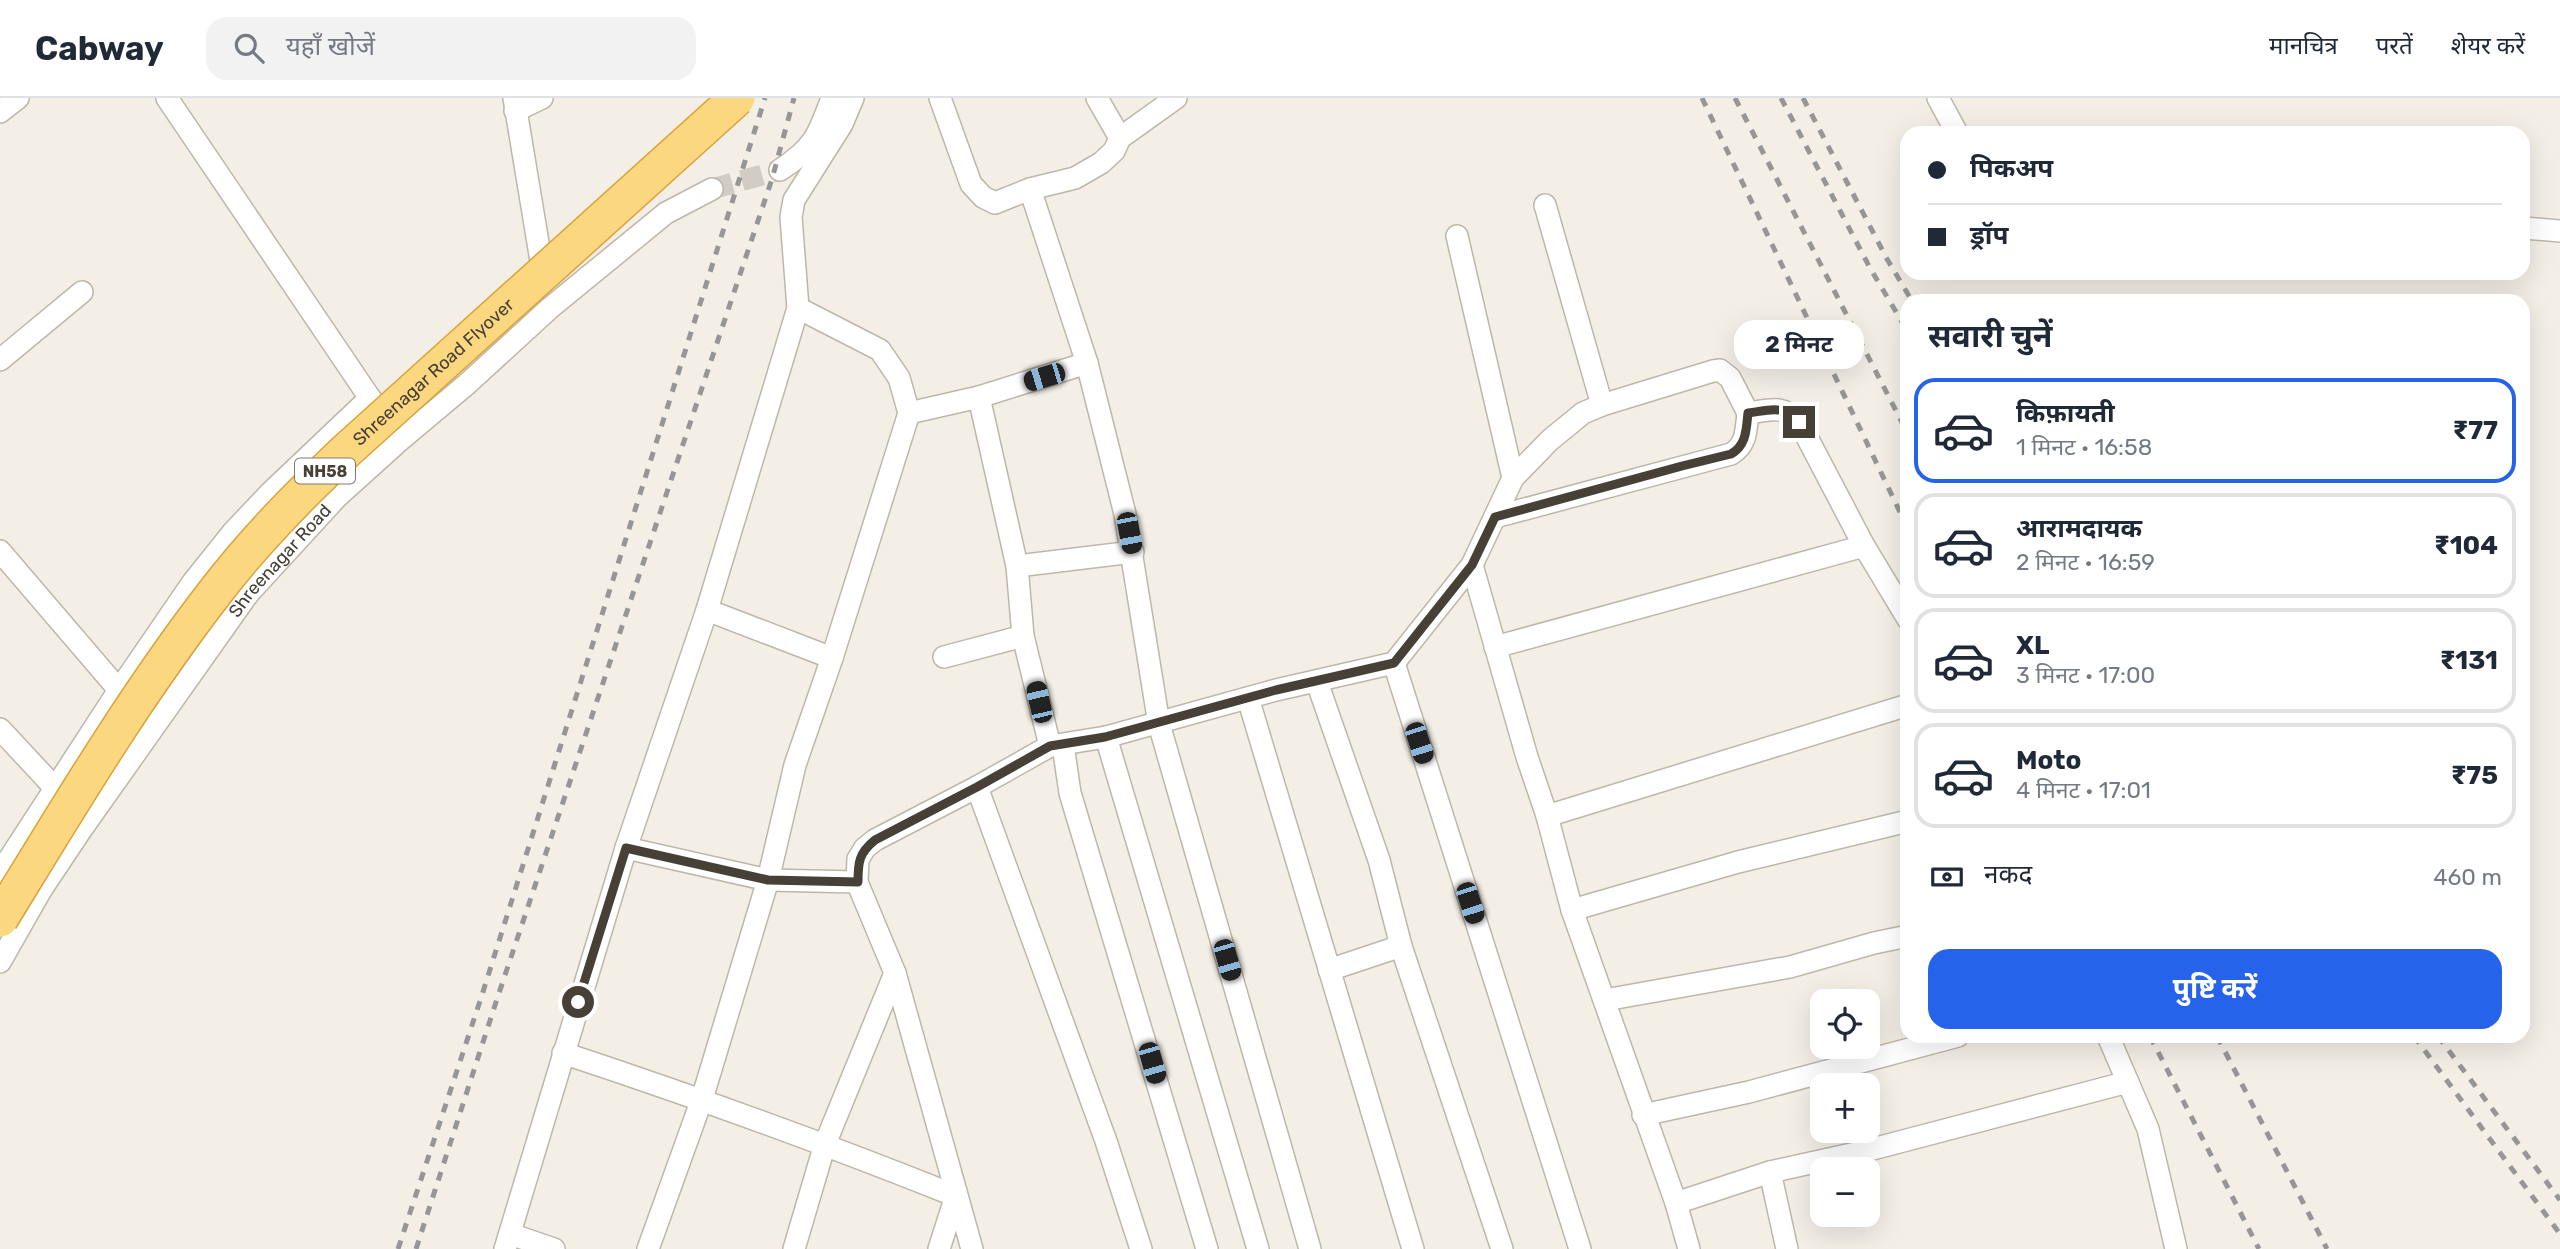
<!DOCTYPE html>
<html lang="hi">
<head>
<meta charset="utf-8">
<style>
  body { margin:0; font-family:Rubik,"Noto Sans Devanagari",sans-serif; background:#f2f2f3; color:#1f2937; height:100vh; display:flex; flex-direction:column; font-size:26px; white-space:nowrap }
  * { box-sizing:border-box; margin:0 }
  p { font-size:23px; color:#747a83 }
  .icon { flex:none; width:38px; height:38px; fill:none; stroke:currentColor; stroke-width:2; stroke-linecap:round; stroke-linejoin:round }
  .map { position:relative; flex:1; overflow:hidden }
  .side { position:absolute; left:1900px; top:196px; width:630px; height:749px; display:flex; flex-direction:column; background:#fff; border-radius:21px; box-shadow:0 7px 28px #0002 }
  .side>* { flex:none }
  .guide { position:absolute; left:1900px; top:28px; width:630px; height:154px; border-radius:21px; box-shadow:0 7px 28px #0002; display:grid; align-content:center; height:154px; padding:0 28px; background:#fff }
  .tools { position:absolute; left:1810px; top:891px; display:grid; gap:14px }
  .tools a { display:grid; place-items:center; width:70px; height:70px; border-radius:14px; background:#fff; box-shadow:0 7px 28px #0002; font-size:35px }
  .end { position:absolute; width:32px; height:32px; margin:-16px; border:9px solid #464036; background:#fff; box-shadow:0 0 0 4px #fff }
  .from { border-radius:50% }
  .bubble { position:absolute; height:49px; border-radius:21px; background:#fff; box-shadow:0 7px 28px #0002; font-size:23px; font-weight:700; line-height:49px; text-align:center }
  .car { position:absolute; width:21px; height:42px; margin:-21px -10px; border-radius:9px; box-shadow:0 0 5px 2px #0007; background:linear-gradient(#222 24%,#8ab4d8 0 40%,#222 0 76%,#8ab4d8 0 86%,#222 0) }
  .guide b { display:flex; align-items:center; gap:24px; height:66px; font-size:26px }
  .guide b+b { border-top:2px solid #e0e1e3 }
  .guide i { width:18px; height:18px; background:#1f2937 }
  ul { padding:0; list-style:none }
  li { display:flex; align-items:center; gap:21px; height:105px; margin:0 14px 10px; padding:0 14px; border:4px solid #e0e1e3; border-radius:21px }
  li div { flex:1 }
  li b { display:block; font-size:26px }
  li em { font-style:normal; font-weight:700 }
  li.selected { border-color:#2563eb }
  li>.icon { width:63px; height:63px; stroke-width:1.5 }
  h2 { padding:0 28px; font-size:32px; line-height:84px }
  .pay { display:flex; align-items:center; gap:18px; height:77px; padding:0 28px; font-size:26px }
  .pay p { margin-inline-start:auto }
  .primary-button { display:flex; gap:14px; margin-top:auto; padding:14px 28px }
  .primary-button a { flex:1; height:80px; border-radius:21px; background:#2563eb; color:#fff; font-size:28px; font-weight:700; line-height:80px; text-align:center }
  header { display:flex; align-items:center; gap:42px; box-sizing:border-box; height:98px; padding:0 35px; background:#fff; border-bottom:2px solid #e0e1e3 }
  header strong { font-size:33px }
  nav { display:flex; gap:38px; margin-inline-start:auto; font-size:24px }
  .search { width:490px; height:63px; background:#f2f2f3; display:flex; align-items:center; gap:18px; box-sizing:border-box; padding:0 24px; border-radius:21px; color:#747a83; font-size:26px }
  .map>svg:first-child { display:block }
</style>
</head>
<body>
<header>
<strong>Cabway</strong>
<div class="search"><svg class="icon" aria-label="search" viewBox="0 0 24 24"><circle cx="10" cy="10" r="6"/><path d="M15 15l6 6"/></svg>यहाँ खोजें</div>
<nav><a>मानचित्र</a><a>परतें</a><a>शेयर करें</a></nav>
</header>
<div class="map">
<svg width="2560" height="1151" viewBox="0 0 2560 1151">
  <rect width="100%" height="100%" fill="#f3efe7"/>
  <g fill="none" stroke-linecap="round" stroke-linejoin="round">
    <path stroke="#d0ccc4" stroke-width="21" stroke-dasharray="21 10" stroke-linecap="butt" d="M 712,91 L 780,72"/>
    <g stroke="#beb7a9" stroke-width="24">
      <g id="minor">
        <path d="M 167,0 L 378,312"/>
        <path d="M 514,0 L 544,181"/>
        <path d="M 940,0 L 971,86 L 983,99 L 995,105 L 1030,91 L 1075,80 L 1101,65 L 1114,53 L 1120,40 L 1176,0"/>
        <path d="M 1097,0 L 1120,40"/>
        <path d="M 1938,0 L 1957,35"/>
        <path d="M 515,13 L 542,0"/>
        <path d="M 0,14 L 18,0"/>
        <path d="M 780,72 C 814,50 818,38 832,0"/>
        <path d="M 1030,91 L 1087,265 L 1125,416 L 1159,626 L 1310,1151"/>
        <path d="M 1545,107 L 1602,307"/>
        <path d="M 2524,130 L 2560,133"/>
        <path d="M 1457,138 L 1513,380"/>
        <path d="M 0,262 L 82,194"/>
        <path d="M 979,299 L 1017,468 L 1023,538 L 1050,648"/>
        <path d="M 909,315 L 979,299 L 1087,265"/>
        <path d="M 1495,419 L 1731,356 C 1747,347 1746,331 1748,315"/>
        <path d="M 0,453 L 119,592"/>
        <path d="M 1472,467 L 1527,659 L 1547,718 L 1572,812 L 1676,1105 L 1689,1151"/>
        <path d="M 1017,468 L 1133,454"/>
        <path d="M 707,512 L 832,560"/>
        <path d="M 1495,549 L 1864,448"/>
        <path d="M 944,559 L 1023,538"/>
        <path d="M 1394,565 L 1580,1151"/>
        <path d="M 1317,584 L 1379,762 L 1401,848 L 1329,872"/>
        <path d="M 1248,600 L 1413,1151"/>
        <path d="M 0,631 L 55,690"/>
        <path d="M 1106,639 L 1258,1151"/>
        <path d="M 1063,647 L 1070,695 L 1207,1151"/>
        <path d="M 977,689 L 1106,1043 L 1141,1151"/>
        <path d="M 1547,718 L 1908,607"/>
        <path d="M 626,750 L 768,782 L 857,784"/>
        <path d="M 0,775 L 119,592 L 193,484 L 233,434 L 271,394 L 370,300"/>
        <path d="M 1572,812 L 1738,764 L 1908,723"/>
        <path d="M 1401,848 L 1502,1151"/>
        <path id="s1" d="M 0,864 L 41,792 L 81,732 L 248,496 L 337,399 L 399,343 L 467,286 L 550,210 L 666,115 L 712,91"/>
        <path d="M 1605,902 L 1790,869 L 1874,845 L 1908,838"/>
        <path d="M 2108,938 L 2148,1031 L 2176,1151"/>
        <path d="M 563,955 C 696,999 826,1046 956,1098 L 939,1151"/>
        <path d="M 1643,1017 L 1749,994 L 1958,938"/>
        <path d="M 1770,1074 L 1787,1151"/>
        <path d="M 1676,1105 L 1770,1074 L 1865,1053 L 2128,984"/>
        <path d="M 510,1136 L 554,1151"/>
        <path d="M 505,1151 L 626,750 L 707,512 L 798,210 L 791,119 L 794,102 L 842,26 L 853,0"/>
        <path d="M 648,1151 L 702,1001 L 768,782 L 795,667 L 832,560 L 909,315 L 899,280 L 880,252 L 798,210"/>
        <path d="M 794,1151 L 825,1046 L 895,875"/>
        <path d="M 972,1151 L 895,875 L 857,784 L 858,761 L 865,750 L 875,742 L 977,689 L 1050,648 L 1106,639 L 1276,592 L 1394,565 L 1472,467 L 1513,380 L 1550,342 L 1583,315 L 1602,307 L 1713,273 L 1720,272 L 1730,280 L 1748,315 C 1771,312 1781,306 1799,324 L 1864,448 L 1908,521"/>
      </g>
    </g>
    <use href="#minor" stroke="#fff" stroke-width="21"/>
    <path stroke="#969696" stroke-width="5" stroke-dasharray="9 9" stroke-linecap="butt" d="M 1702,0 L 1908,431
      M 1735,0 L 1908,336
      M 1781,0 L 1870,170 L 1908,234
      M 1803,0 L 1887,161 L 1912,203
      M 2150,938 L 2259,1151
      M 2217,938 L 2327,1151
      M 2414,938 L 2560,1136
      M 2438,938 L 2560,1102
      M 398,1151 L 481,900 L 765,0
      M 416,1151 L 497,901 L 772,81 L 794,0"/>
    <g stroke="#daa23a" stroke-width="38" stroke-linecap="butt">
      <g id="trunk-bridge">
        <path id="s2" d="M 0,821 C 68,710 136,596 216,493 C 255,442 300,397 346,353 L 737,0"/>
      </g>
    </g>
    <use href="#trunk-bridge" stroke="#fbd780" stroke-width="35"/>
  </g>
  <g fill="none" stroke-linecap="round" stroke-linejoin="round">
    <path stroke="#464036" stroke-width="9" d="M 578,904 L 626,750 L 768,782 L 858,784 C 858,764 859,755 875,742 L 977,689 L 1050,648 L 1105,639 L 1276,592 L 1394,565 L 1472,467 L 1495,419 L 1682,368 L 1731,356 C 1747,347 1746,331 1748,315 C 1771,312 1781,306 1799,324"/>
  </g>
  <g text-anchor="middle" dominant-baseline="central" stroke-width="7" stroke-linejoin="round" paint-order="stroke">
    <rect fill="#fff" stroke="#7e7972" stroke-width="2" x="295" y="360.5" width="60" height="25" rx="5"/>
    <g font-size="16" font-weight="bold" fill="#464036">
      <text x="325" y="373">NH58</text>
    </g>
    <g font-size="18" fill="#464036" stroke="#fff">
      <text stroke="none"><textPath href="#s2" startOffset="702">Shreenagar Road Flyover</textPath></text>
      <text stroke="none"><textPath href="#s1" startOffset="490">Shreenagar Road</textPath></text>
    </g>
  </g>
</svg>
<div class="tools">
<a><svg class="icon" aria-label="locate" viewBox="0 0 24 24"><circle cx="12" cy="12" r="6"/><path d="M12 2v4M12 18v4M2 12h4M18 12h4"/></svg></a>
<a>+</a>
<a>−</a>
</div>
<i class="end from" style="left:578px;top:904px"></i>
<i class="end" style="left:1799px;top:324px"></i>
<div class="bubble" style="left:1734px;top:222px;width:130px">2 मिनट</div>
<i class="car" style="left:1044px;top:279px;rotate:253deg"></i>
<i class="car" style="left:1129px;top:435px;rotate:169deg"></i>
<i class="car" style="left:1039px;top:604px;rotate:347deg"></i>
<i class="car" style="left:1419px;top:645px;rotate:162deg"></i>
<i class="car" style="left:1470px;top:805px;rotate:162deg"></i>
<i class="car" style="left:1227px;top:862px;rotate:164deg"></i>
<i class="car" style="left:1152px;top:965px;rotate:164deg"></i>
<div class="guide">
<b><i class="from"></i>पिकअप</b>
<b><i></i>ड्रॉप</b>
</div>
<section class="side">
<h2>सवारी चुनें</h2>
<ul>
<li class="selected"><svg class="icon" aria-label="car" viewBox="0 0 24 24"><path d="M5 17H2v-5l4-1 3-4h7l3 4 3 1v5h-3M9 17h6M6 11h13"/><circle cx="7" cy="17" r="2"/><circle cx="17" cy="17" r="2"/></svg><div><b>किफ़ायती</b><p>1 मिनट · 16:58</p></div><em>₹77</em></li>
<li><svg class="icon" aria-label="car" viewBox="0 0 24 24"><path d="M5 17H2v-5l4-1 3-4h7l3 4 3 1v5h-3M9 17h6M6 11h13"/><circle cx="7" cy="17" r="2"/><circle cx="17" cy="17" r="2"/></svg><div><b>आरामदायक</b><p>2 मिनट · 16:59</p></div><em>₹104</em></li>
<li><svg class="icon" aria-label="car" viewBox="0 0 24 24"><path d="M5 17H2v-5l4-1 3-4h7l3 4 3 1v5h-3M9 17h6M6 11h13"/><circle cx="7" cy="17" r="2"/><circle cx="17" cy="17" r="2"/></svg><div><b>XL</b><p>3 मिनट · 17:00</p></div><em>₹131</em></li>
<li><svg class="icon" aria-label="car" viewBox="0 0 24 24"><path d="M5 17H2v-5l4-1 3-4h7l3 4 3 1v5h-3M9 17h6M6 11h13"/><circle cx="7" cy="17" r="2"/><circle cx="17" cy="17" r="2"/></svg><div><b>Moto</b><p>4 मिनट · 17:01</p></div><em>₹75</em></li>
</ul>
<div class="pay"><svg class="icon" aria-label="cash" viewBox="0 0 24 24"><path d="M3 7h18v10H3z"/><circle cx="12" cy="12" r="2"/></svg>नकद<p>460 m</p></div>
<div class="primary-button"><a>पुष्टि करें</a></div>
</section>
</div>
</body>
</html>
